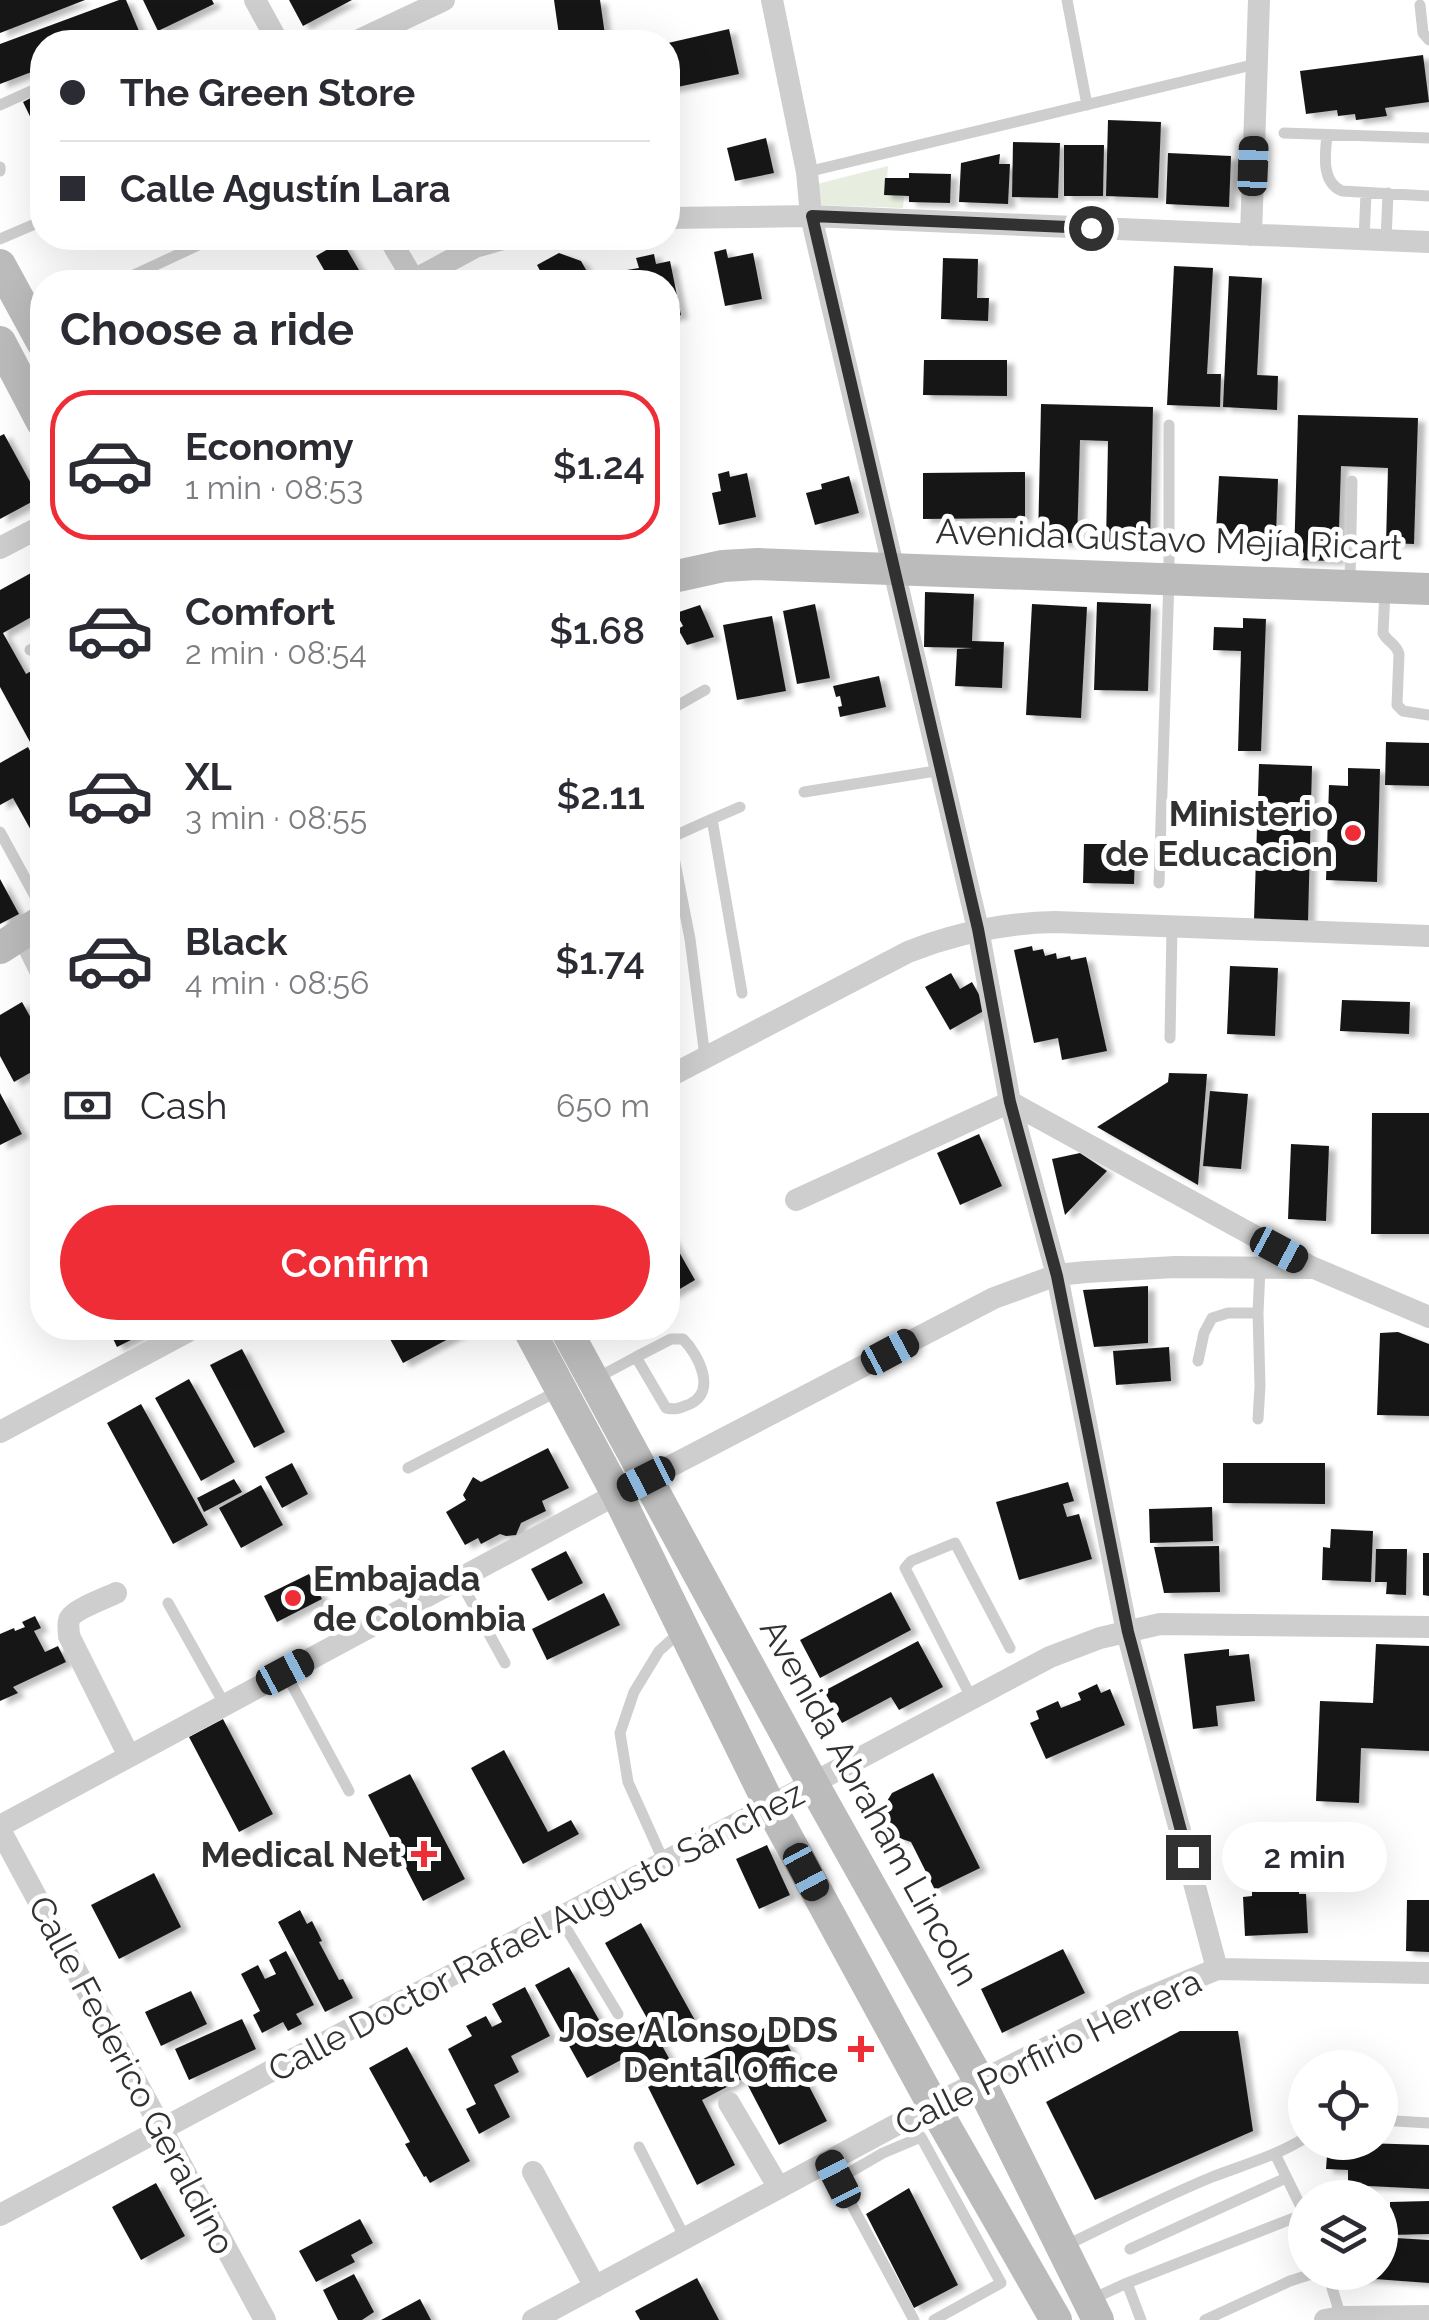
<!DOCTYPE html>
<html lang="en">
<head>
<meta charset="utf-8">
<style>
  body { margin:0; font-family:Raleway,sans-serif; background:#f7f7f7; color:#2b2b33; height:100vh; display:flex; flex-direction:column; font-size:38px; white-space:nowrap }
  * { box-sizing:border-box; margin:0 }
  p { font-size:32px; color:#7c7c81 }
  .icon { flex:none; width:55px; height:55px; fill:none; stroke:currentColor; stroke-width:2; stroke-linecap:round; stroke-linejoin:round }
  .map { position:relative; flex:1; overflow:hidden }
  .panel { position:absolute; left:30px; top:270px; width:650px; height:1070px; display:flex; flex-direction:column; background:#fff; border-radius:40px; box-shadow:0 10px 40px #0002 }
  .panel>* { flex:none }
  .banner { position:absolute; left:30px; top:30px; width:650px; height:220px; border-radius:40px; box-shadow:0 10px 40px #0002; display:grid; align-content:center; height:220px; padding:0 30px; background:#fff }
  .tools { position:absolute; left:1288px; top:2050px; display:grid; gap:20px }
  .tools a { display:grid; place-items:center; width:110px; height:110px; border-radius:50%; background:#fff; box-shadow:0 10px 40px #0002; font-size:50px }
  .end { position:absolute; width:45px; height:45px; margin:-22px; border:12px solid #313131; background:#fff; box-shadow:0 0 0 5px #fff }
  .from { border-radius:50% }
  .bubble { position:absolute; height:70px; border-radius:35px; background:#fff; box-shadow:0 10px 40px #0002; font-size:32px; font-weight:600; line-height:70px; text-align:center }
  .car { position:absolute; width:30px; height:60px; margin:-30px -15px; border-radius:12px; box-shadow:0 0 8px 2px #0007; background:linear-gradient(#222 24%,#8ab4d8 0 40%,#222 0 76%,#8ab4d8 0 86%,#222 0) }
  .banner b { display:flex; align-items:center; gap:35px; height:95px; font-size:38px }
  .banner b+b { border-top:2px solid #e1e1e2 }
  .banner i { width:25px; height:25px; background:#2b2b33 }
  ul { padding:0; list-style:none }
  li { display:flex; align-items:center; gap:30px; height:150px; margin:0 20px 15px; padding:0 10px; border:5px solid transparent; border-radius:40px }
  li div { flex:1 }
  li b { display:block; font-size:38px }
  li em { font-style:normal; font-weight:600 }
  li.on { border-color:#ee2d36 }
  li>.icon { width:90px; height:90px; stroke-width:1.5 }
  h2 { padding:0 30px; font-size:45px; line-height:120px }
  .pay { display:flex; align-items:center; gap:25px; height:110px; padding:0 30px; font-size:38px }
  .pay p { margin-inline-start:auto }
  .cta { display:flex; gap:20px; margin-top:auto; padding:20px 30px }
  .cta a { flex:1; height:115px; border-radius:60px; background:#ee2d36; color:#fff; font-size:40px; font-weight:600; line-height:115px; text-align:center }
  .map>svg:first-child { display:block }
</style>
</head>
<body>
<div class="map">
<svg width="1429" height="2320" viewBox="0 0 1429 2320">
  <defs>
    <filter id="shadow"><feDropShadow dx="7" dy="4" stdDeviation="2.5" flood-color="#0004"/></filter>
  </defs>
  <rect width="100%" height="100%" fill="#fff"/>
  <path fill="#e7eedf" d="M 888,166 L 886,193 L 904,197 L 903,208 L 817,205 L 813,185 Z"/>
  <path fill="#181818" filter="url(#shadow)" d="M 0,0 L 85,0 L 0,33 Z
    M 119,0 L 126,0 L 139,31 L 108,42 L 42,42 L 42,68 L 0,84 L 0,44 Z
    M 143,0 L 212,0 L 214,4 L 158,31 Z
    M 289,0 L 352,0 L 303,26 Z
    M 554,0 L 600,0 L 606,42 L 560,42 Z
    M 729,29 L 739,74 L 668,89 L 668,43 Z
    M 1423,55 L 1429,102 L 1385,108 L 1387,116 L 1356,120 L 1355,114 L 1338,116 L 1337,110 L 1306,114 L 1300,71 Z
    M 42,92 L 42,141 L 23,102 Z
    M 1108,120 L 1161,122 L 1158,198 L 1106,196 Z
    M 766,138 L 774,173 L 735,181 L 727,148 Z
    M 1013,142 L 1060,143 L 1058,198 L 1012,197 Z
    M 1064,145 L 1104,145 L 1103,196 L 1064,196 Z
    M 1168,153 L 1231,156 L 1229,207 L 1166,204 Z
    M 1000,154 L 999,164 L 1010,164 L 1008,204 L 959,202 L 961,163 Z
    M 909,173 L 951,174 L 950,203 L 909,202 L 909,196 L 884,195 L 885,178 L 909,178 Z
    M 342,241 L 366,282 L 331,282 L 316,256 Z
    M 726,249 L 728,258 L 753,253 L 762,299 L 725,306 L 714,252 Z
    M 559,253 L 581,261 L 593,282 L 546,282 L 537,265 Z
    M 654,254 L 656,264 L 670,261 L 681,315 L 668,318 L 668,282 L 630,282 L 627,270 L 639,268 L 636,258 Z
    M 943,258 L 978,259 L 977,298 L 989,298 L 988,321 L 941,319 Z
    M 1174,266 L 1213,268 L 1207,374 L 1221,374 L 1220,407 L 1167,405 Z
    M 1229,276 L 1262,278 L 1257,375 L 1278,376 L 1277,410 L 1223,407 Z
    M 924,360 L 1007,360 L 1007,396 L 923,395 Z
    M 1041,404 L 1153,407 L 1150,544 L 1106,543 L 1108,441 L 1080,440 L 1077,543 L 1038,542 Z
    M 1298,415 L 1418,418 L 1414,544 L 1386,543 L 1388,468 L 1341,466 L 1338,561 L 1294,560 Z
    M 4,434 L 39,498 L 0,519 L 0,436 Z
    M 729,471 L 730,477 L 747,473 L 756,517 L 719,525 L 712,493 L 721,491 L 718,474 Z
    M 1025,472 L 1025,518 L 923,519 L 923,473 Z
    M 849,476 L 859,513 L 815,525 L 806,493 L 822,489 L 821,484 Z
    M 1219,476 L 1278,479 L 1276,535 L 1216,533 Z
    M 42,567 L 42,611 L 3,633 L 26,674 L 42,665 L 42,764 L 0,687 L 0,590 Z
    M 925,592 L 974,594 L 972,641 L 1004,642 L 1002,688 L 955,686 L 957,649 L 973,648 L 924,647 Z
    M 1097,602 L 1151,604 L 1148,691 L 1094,690 Z
    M 815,604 L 830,678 L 797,684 L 783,611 Z
    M 1032,604 L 1087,607 L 1081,718 L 1026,715 Z
    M 700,605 L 714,637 L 687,645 L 678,629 L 683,626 L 676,613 Z
    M 772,616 L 786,691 L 737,700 L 723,625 Z
    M 1243,618 L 1266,619 L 1261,751 L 1238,751 L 1241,651 L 1213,650 L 1214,627 L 1243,628 Z
    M 879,676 L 886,707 L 840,717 L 838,707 L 842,706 L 840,696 L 836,697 L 833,686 Z
    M 1386,742 L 1429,743 L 1429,786 L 1385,785 Z
    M 28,747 L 42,774 L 42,850 L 13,798 L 0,805 L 0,763 Z
    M 1259,764 L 1312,766 L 1308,921 L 1254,920 Z
    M 1348,768 L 1380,769 L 1377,882 L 1326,880 L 1329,785 L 1348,786 Z
    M 1084,844 L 1107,844 L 1107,854 L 1135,855 L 1134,884 L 1083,883 Z
    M 0,879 L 19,914 L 0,924 Z
    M 1032,946 L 1033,951 L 1043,949 L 1045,956 L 1056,953 L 1057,959 L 1070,956 L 1071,960 L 1086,957 L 1107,1051 L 1062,1060 L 1058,1038 L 1034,1043 L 1014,950 Z
    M 1230,966 L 1278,968 L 1275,1036 L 1227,1034 Z
    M 951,973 L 960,989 L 972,982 L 987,1009 L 950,1030 L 925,987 Z
    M 1342,1000 L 1410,1002 L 1409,1034 L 1340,1031 Z
    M 22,1002 L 42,1038 L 42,1066 L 14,1082 L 0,1056 L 0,1015 Z
    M 1169,1073 L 1207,1074 L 1198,1185 L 1097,1127 L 1168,1082 Z
    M 1210,1091 L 1248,1094 L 1241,1169 L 1203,1166 Z
    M 0,1093 L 22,1134 L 0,1145 Z
    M 1372,1113 L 1429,1113 L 1429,1234 L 1371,1234 Z
    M 979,1134 L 1002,1186 L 960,1205 L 937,1153 Z
    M 1291,1144 L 1329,1146 L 1326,1221 L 1288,1219 Z
    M 1080,1153 L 1107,1171 L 1065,1215 L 1052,1159 Z
    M 670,1236 L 695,1280 L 668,1296 L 668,1237 Z
    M 1148,1286 L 1148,1343 L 1094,1347 L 1083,1290 Z
    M 108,1328 L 155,1328 L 117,1347 Z
    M 384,1328 L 469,1328 L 403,1363 Z
    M 1398,1332 L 1429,1344 L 1429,1416 L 1377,1415 L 1380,1333 Z
    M 1169,1347 L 1171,1381 L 1116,1385 L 1113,1351 Z
    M 242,1349 L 285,1432 L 254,1448 L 210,1365 Z
    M 189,1379 L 235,1462 L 201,1481 L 155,1398 Z
    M 141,1404 L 208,1525 L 173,1544 L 107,1423 Z
    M 548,1448 L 569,1488 L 542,1501 L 546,1511 L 521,1523 L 516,1535 L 506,1536 L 500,1534 L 481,1544 L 478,1538 L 465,1545 L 446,1512 L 466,1500 L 463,1495 L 473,1477 L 481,1482 Z
    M 292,1463 L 308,1494 L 282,1508 L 265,1477 Z
    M 1223,1463 L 1325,1463 L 1325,1504 L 1223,1503 Z
    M 234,1479 L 242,1492 L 204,1512 L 197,1498 Z
    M 1068,1482 L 1074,1501 L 1063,1504 L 1067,1517 L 1079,1514 L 1092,1559 L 1019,1580 L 996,1502 Z
    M 261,1485 L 283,1525 L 241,1548 L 219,1508 Z
    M 1212,1507 L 1213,1541 L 1150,1543 L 1149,1509 Z
    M 1331,1529 L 1373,1531 L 1371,1582 L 1322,1580 L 1323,1547 L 1330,1548 Z
    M 1219,1546 L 1220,1592 L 1164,1593 L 1154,1547 Z
    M 1376,1549 L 1407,1549 L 1406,1595 L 1386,1594 L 1387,1582 L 1375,1582 Z
    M 566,1551 L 583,1583 L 548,1601 L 531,1569 Z
    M 1423,1553 L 1429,1553 L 1429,1596 L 1423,1595 Z
    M 309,1574 L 322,1599 L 277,1622 L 264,1596 Z
    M 891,1592 L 911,1630 L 820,1678 L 800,1640 Z
    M 604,1593 L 620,1625 L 547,1660 L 532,1629 Z
    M 35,1616 L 41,1628 L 34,1631 L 45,1652 L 58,1646 L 66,1662 L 13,1687 L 18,1693 L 0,1701 L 0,1634 L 14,1628 L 15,1631 L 25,1627 L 22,1622 Z
    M 918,1641 L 943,1687 L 899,1710 L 891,1697 L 842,1723 L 824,1691 Z
    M 1376,1644 L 1429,1646 L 1429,1751 L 1361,1748 L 1359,1803 L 1316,1801 L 1320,1701 L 1373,1703 Z
    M 1229,1649 L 1229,1656 L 1249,1654 L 1255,1701 L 1216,1706 L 1218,1726 L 1193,1729 L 1184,1654 Z
    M 1097,1684 L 1101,1693 L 1110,1689 L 1125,1725 L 1046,1759 L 1030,1723 L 1039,1719 L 1036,1711 L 1058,1701 L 1061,1708 L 1081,1700 L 1078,1693 Z
    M 223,1719 L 273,1814 L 239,1832 L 189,1737 Z
    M 504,1750 L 548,1832 L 571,1820 L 579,1834 L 523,1864 L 471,1768 Z
    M 933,1773 L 980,1868 L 935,1890 L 911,1842 L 899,1838 L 889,1829 L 883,1816 L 884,1806 L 892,1793 Z
    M 410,1774 L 465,1879 L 423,1901 L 368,1795 Z
    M 767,1845 L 790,1895 L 759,1909 L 736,1859 Z
    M 154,1873 L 181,1927 L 119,1959 L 91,1905 Z
    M 1299,1889 L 1299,1894 L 1306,1894 L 1308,1933 L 1245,1936 L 1243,1897 L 1252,1896 L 1252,1892 Z
    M 1407,1900 L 1429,1900 L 1429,1952 L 1406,1951 Z
    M 300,1910 L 307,1924 L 312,1921 L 322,1941 L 319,1942 L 339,1980 L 343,1979 L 353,1998 L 325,2012 L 278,1922 Z
    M 641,1923 L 696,2022 L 660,2042 L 670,2060 L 632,2081 L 621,2060 L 587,2078 L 535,1985 L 569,1967 L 611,2041 L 648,2020 L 605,1943 Z
    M 1063,1949 L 1085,1993 L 1002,2033 L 981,1989 Z
    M 286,1951 L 314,2005 L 296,2014 L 302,2024 L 288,2031 L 283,2022 L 262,2033 L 253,2015 L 260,2011 L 241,1974 L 258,1965 L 265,1979 L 276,1974 L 269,1960 Z
    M 525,1987 L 550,2036 L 511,2056 L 519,2072 L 494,2085 L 510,2117 L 479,2134 L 466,2109 L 476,2104 L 448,2049 L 472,2036 L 466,2026 L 486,2016 L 492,2027 L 502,2022 L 492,2004 Z
    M 191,1991 L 207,2024 L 161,2046 L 145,2012 Z
    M 242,2019 L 256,2049 L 189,2080 L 175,2049 Z
    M 776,2022 L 827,2121 L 779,2145 L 744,2078 L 702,2100 L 735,2165 L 697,2185 L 648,2087 Z
    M 1180,2031 L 1238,2031 L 1253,2131 L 1095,2200 L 1046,2102 Z
    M 407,2047 L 470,2161 L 430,2183 L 426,2176 L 424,2177 L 405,2144 L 410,2142 L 369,2068 Z
    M 1328,2142 L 1429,2145 L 1429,2189 L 1348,2185 L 1348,2170 L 1326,2169 Z
    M 156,2183 L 185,2236 L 141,2260 L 112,2207 Z
    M 909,2188 L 958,2285 L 914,2308 L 866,2214 Z
    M 1429,2201 L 1429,2234 L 1390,2235 L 1390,2202 Z
    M 360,2219 L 373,2243 L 351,2255 L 355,2262 L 316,2282 L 299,2251 Z
    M 1380,2237 L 1429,2240 L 1429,2283 L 1347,2277 L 1348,2272 L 1380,2272 Z
    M 354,2274 L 374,2312 L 362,2320 L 338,2320 L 323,2290 Z
    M 697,2278 L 719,2320 L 640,2320 L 635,2311 Z
    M 420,2299 L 431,2320 L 381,2320 Z"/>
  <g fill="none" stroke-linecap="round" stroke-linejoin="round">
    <path stroke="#cecece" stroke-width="11" d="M 1067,0 L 1087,105
      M 1420,5 L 1423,33 L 1429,40
      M 0,105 L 40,87
      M 1284,133 L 1429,138
      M 1327,135 C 1325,155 1321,182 1342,191 L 1429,196
      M 0,167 L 0,171
      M 807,172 L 1256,64
      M 0,239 L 42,221
      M 1364,240 L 1366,193
      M 1386,240 L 1388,193
      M 119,282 L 207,241 L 208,238
      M 1350,581 L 1352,481
      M 1385,591 L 1383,633 C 1387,642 1396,643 1399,654 L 1397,705 L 1403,711 L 1429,715
      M 30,650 L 42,644
      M 668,711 L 705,690
      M 804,792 L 942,770
      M 712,819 L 740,807
      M 668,827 L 690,939 L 705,1057
      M 0,832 L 42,909
      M 670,838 L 712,819 L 742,993
      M 1159,883 L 1169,579 L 1169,425
      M 1170,1038 L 1172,927
      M 39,1099 L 42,1097
      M 1258,1313 L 1260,1386 L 1258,1419
      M 1198,1361 L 1204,1333 L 1212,1318 L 1228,1313 L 1258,1313 L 1260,1268
      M 595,1379 L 636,1357 L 666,1408 C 677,1410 680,1408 690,1404 C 717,1392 699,1355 683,1339 L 671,1339 L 636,1357
      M 408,1468 L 560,1390
      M 459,1579 L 505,1663
      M 168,1603 L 225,1705
      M 285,1672 L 349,1791
      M 972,1699 L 905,1568 L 911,1561 L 955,1543 L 1010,1648
      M 664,1862 L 628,1782 L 620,1733 L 634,1692 L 659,1651 L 680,1632
      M 560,1918 L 618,2014
      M 1380,2120 L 1429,2123
      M 639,2147 L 685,2238
      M 1275,2154 L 1305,2215
      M 835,2174 L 914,2320
      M 838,2179 L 883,2153 L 921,2137 L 1001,2283 L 934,2320
      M 1063,2247 C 1112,2223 1161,2198 1212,2177 C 1243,2165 1276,2156 1305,2138
      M 1130,2249 L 1286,2178
      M 1327,2272 L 1341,2317
      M 1090,2300 L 1127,2283
      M 1141,2320 L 1127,2283 L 1304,2214
      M 1205,2320 L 1290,2281 L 1318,2272"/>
    <path stroke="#cecece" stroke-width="22" d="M 255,0 L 278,42
      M 772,0 L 807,172 L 811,216 L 978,929 L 1010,1102 L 1057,1275 L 1127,1632 L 1217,1969
      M 355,42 L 444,0
      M 668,218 L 811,216 L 1429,242
      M 1251,235 L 1259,0
      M 389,238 L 415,282
      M 414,280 L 475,247 L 507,238
      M 0,548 L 42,526
      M 22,934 L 42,974
      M 668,1077 L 908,952 C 956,933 1003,923 1055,922 L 1429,936
      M 796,1200 L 1010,1102 L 1311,1267
      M 0,1432 L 194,1328
      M 116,1593 C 106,1598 75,1609 70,1618 C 67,1623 69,1630 69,1636 L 129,1756
      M 0,1826 L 617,1494 L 994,1298 L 1057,1275 L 1086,1272 L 1175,1267 L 1314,1268 L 1429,1317
      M 0,1830 L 265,2320
      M 729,2103 L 779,2188
      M 533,2172 L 595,2287
      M 0,2215 L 1050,1657 L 1100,1638 L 1160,1624 L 1429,1627
      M 533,2320 L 933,2105 L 1133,2004 L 1217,1969 L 1429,1973
      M 1325,2320 L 1341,2317 L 1429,2316"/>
    <path stroke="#bbb" stroke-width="32" d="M 0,265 L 42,342
      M 0,342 L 42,422
      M 668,578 L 723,566 L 758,564 L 1429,589
      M 0,948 L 42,921
      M 528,1328 L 617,1494 L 770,1806 L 933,2105 L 1056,2320
      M 565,1328 L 813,1784 L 980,2082 L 1098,2320"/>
  </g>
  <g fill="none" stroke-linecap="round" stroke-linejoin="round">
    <path stroke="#313131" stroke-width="12" d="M 1091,228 L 812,216 L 978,929 L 1010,1102 L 1057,1276 L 1128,1632 L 1188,1857"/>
  </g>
  <g fill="#ee2d36" stroke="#fff" stroke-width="4">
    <circle cx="1353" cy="833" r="10"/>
    <circle cx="293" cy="1598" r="10"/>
    <path d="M419 1839h10v10h10v10h-10v10h-10v-10h-10v-10h10z"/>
    <path d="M856 2034h10v10h10v10h-10v10h-10v-10h-10v-10h10z"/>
  </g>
  <g text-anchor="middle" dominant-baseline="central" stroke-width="10" stroke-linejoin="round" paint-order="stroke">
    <g font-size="35" fill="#313131" stroke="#fff">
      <text transform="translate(1169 539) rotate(2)">Avenida Gustavo Mejía Ricart</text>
      <text transform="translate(870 1802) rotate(61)">Avenida Abraham Lincoln</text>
      <text transform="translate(536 1931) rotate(-28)">Calle Doctor Rafael Augusto Sánchez</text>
      <text transform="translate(1048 2052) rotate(-26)">Calle Porfirio Herrera</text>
      <text transform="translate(132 2075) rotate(62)">Calle Federico Geraldino</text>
    </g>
    <g font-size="35" font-weight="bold" fill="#313131" stroke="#fff" text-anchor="end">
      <text x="1333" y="813">Ministerio<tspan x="1333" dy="40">de Educacion</tspan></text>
      <text x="313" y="1578" text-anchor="start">Embajada<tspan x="313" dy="40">de Colombia</tspan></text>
      <text x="402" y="1854">Medical Net</text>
      <text x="838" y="2029">Jose Alonso DDS<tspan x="838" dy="40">Dental Office</tspan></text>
    </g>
  </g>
</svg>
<div class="tools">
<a><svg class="icon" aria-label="locate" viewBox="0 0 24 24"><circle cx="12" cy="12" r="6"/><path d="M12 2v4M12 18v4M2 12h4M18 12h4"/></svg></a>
<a><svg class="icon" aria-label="layers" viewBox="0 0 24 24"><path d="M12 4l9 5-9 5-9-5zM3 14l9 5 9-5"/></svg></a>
</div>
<i class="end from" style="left:1091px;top:228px"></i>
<i class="end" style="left:1188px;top:1857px"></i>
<div class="bubble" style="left:1222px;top:1822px;width:165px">2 min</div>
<i class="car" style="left:1253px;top:166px;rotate:2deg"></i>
<i class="car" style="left:1279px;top:1250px;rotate:118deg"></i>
<i class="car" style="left:890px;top:1352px;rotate:62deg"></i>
<i class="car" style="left:646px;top:1479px;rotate:243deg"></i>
<i class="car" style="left:285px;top:1672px;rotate:62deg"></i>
<i class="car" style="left:806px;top:1872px;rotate:152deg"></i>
<i class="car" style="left:838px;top:2179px;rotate:333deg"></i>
<div class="banner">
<b><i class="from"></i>The Green Store</b>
<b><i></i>Calle Agustín Lara</b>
</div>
<section class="panel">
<h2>Choose a ride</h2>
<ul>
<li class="on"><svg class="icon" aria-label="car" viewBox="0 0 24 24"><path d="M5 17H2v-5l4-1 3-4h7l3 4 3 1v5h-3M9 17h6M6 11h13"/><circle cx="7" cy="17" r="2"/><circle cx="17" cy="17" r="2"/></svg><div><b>Economy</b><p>1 min · 08:53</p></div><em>$1.24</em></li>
<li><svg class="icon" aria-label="car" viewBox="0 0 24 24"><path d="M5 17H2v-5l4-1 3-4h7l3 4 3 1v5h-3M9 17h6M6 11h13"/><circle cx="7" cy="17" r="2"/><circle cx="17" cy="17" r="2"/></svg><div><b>Comfort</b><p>2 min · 08:54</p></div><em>$1.68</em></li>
<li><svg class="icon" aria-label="car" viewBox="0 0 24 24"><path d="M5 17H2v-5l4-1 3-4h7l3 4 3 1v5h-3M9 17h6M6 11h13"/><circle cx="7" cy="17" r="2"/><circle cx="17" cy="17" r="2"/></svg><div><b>XL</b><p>3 min · 08:55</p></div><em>$2.11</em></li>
<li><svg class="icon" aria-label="car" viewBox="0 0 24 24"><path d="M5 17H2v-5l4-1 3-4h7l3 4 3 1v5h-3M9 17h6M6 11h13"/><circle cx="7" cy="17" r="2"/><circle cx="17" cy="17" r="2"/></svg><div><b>Black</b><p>4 min · 08:56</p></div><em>$1.74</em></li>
</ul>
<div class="pay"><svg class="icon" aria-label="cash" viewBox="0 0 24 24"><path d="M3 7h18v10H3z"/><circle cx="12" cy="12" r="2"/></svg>Cash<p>650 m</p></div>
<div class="cta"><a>Confirm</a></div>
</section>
</div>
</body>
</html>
